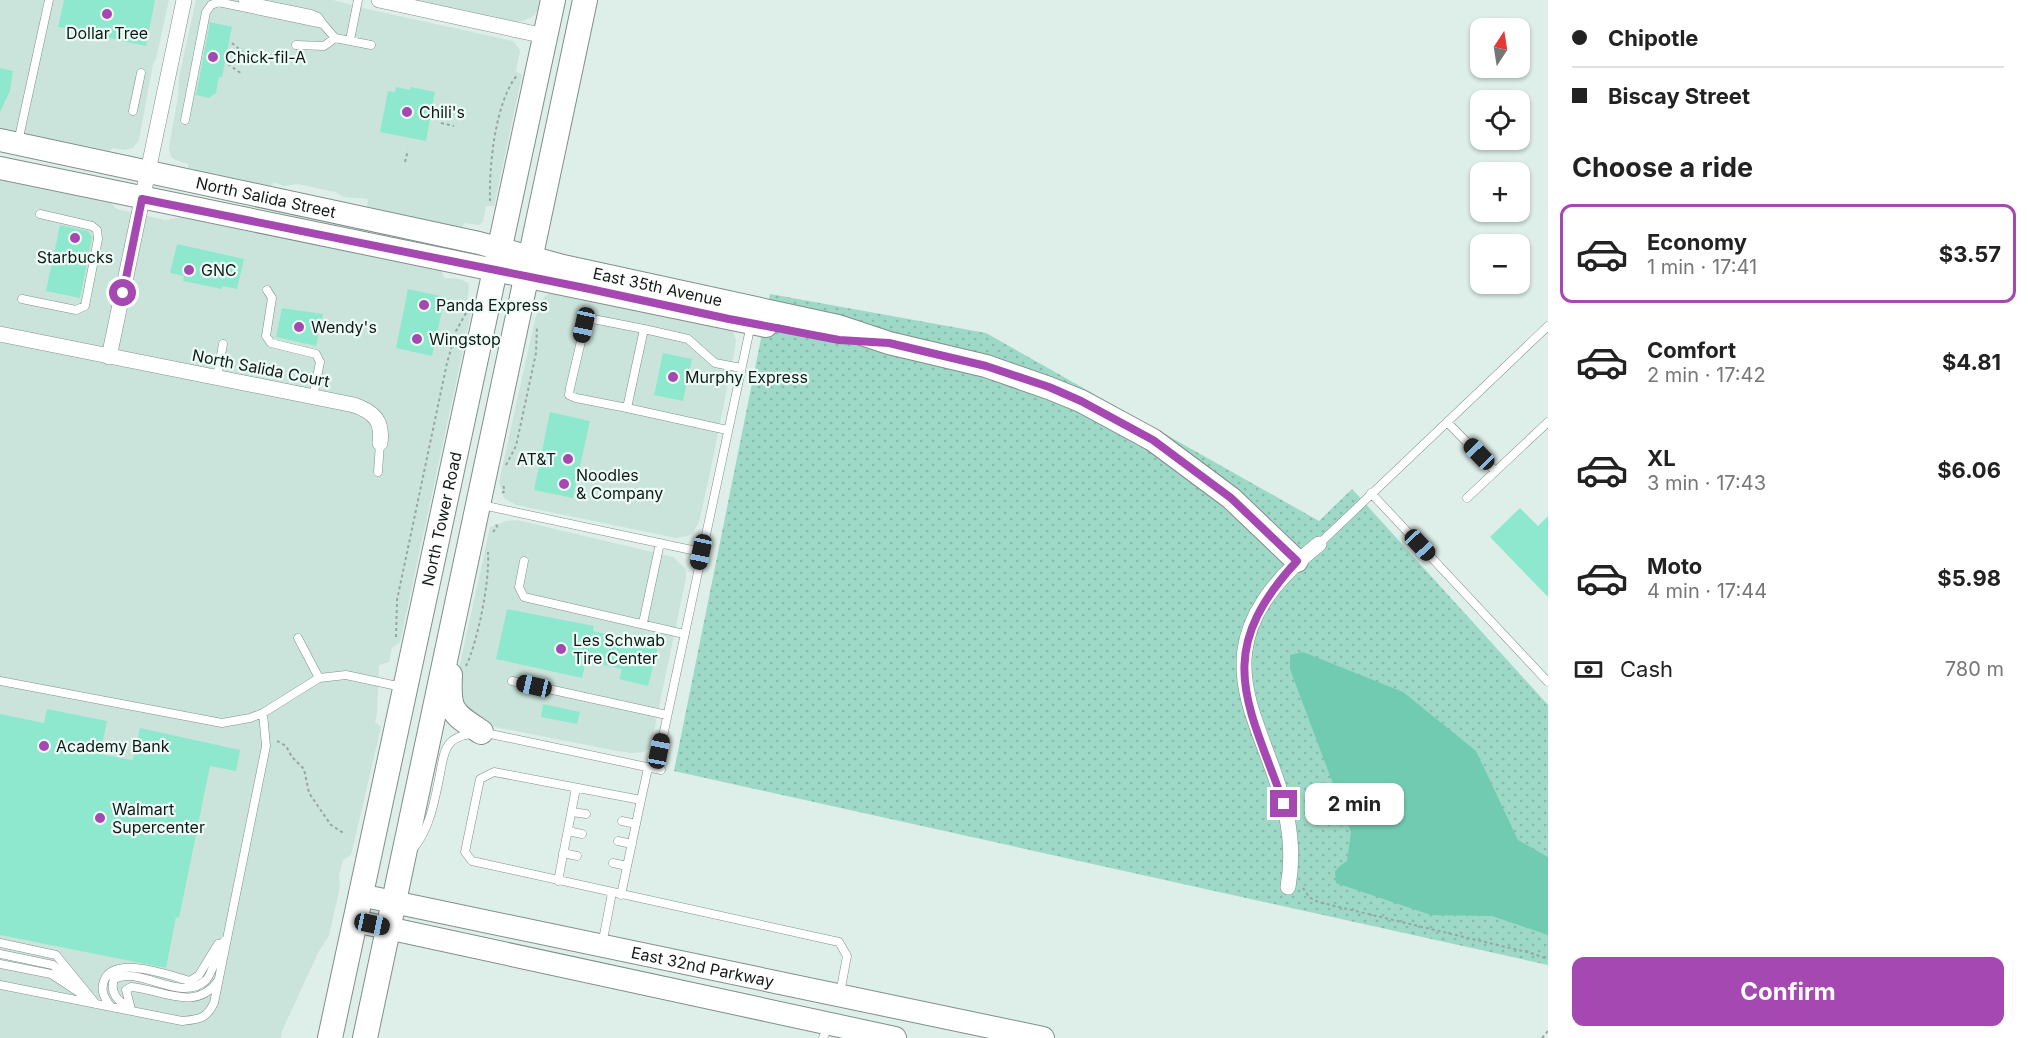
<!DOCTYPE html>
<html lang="en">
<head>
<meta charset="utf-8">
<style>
  body { margin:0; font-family:Inter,sans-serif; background:#f2f2f2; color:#222; height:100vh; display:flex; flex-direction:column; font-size:22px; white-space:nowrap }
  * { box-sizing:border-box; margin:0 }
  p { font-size:20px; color:#767676 }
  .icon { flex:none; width:33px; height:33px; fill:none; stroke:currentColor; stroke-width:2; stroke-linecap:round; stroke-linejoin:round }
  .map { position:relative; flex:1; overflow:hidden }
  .details { display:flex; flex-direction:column; background:#fff; width:480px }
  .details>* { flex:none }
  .hud { display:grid; align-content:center; height:132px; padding:0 24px; background:#fff }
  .needle { width:39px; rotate:12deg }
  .tools { position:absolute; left:1470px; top:18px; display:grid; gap:12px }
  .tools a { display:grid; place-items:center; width:60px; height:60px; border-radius:12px; background:#fff; box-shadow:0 2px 4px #0004; font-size:30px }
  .end { position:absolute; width:27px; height:27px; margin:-14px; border:8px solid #a548b2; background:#fff; box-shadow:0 0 0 3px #fff }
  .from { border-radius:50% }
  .bubble { position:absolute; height:42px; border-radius:12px; background:#fff; box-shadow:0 2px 4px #0004; font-size:20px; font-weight:700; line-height:42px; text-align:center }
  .car { position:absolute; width:18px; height:36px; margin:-18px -9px; border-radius:8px; box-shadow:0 0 4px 2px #0007; background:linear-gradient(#222 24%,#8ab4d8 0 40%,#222 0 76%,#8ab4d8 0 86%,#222 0) }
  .hud b { display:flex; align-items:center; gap:21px; height:57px; font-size:22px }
  .hud b+b { border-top:2px solid #e0e0e0 }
  .hud i { width:15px; height:15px; background:#222 }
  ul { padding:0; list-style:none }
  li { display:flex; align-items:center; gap:18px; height:99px; margin:0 12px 9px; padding:0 12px; border:3px solid transparent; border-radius:12px }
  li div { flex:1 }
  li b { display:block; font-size:22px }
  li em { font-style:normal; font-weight:700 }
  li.active { border-color:#a548b2 }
  li>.icon { width:54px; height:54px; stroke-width:1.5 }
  h2 { padding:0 24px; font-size:27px; line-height:72px }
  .pay { display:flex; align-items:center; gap:15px; height:66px; padding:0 24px; font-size:22px }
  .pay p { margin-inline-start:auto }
  .button { display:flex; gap:12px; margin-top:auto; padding:12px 24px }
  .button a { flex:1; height:69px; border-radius:12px; background:#a548b2; color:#fff; font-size:24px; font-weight:700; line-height:69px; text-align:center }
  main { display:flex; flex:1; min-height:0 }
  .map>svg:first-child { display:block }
</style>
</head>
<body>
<main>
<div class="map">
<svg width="1548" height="1038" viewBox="0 0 1548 1038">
  <defs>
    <pattern id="grass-dots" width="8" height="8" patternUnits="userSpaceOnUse" patternTransform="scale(1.5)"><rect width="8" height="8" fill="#9dd9c6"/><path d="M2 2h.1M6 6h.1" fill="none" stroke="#86baa9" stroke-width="1.8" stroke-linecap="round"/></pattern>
  </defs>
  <rect width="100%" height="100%" fill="#deeee8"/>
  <path fill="#cbe4db" d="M 0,0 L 169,0 L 156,59 L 153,64 L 139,140 L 133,148 L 124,150 L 112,148 L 110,151 L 0,128 Z
    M 196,0 L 333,0 L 376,11 L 513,41 L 520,50 L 516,71 L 522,75 L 494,206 L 486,206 L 483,221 L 479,225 L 464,223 L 462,228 L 367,207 L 368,199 L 344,197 L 335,192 L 298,184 L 284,186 L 273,182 L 272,187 L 188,169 L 188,164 L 176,160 L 171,157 L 169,147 L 178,96 L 179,77 Z
    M 413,0 L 539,0 L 538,10 L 532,17 L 523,21 L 516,22 Z
    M 0,174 L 98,196 L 100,201 L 110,202 L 117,209 L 165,220 L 182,217 L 190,219 L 191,215 L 441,269 L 444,278 L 460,279 L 468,283 L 469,287 L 466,307 L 471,313 L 400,642 L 392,648 L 389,662 L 379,665 L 377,713 L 375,722 L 381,727 L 357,830 L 351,855 L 343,860 L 339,875 L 340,887 L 329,935 L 318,953 L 282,1031 L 281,1038 L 0,1038 Z
    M 550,292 L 732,328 L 736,340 L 735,349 L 709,478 L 699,522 L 693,533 L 688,536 L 676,538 L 516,505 L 504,498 L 499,482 L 535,319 L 542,299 Z
    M 517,520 L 673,557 L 686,569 L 686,578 L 651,745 L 644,752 L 632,753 L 617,751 L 485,725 L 467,718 L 454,691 L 490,527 L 506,521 Z"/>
  <path fill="url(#grass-dots)" d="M 770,294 L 986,333 L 1319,521 L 1352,489 L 1548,705 L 1548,965 L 674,771 Z"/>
  <path fill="#71cbb0" d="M 1303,652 L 1403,692 L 1476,751 L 1518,840 L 1548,857 L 1548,935 L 1492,916 L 1431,915 L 1336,883 L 1335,871 L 1341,865 L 1347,861 L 1351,832 L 1290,669 L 1290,655 Z"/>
  <path fill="#8ee8cd" d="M 64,0 L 155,0 L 146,46 L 58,27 Z
    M 210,22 L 232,27 L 222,77 L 219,77 L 216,93 L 209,98 L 196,95 Z
    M 0,68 L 13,71 L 10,91 L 0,112 Z
    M 396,87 L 410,90 L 411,87 L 435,92 L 426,141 L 380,132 L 388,91 L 395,92 Z
    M 60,225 L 88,231 L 92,237 L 80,298 L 46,291 Z
    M 177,244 L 244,259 L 237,289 L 222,286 L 222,289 L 183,281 L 184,276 L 170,273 Z
    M 408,289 L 445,297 L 432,356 L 396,348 Z
    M 282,308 L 323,314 L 316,346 L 276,337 Z
    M 663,353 L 692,359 L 683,401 L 654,395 Z
    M 550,412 L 590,421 L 573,498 L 534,490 Z
    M 1520,508 L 1538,526 L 1548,516 L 1548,597 L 1490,537 Z
    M 507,609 L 594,626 L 593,631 L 658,647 L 648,686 L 619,679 L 622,669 L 586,661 L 582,678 L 496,659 Z
    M 543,704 L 580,712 L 577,724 L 541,717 Z
    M 47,709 L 107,721 L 100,754 L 133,760 L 140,728 L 240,750 L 236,771 L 210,766 L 179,918 L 176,917 L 166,968 L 0,935 L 0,714 L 44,723 Z"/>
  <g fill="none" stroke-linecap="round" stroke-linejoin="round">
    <g stroke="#808f89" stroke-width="9">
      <path id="lane" d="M 243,0 L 311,14 L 318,17 L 323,24
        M 350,40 L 358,0
        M 296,45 L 324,46 L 335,38 L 371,45
        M 133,111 L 141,73
        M 185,120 L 206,12 L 211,5 L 218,2 L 323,24 L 335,38
        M 18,142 L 49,0
        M 267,290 L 272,298 L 266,336 L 271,343 L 316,354 L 320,362 L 313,397
        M 22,299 L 76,310 L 85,306 L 98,239 L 97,230 L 92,226 L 40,214
        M 217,377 L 223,344
        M 627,408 L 576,398 L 569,395 L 570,388 L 586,320 L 593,319 L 644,329
        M 1447,422 L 1495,471
        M 727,430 L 627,408 L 644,329 L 688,339 L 715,363 L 741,368
        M 378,472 L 380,443
        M 1371,493 L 1548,682
        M 1467,498 L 1548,422
        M 482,505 L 701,552
        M 1319,544 L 1548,326
        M 524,561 L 519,587 L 524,597 L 684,634
        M 643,623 L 660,543
        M 298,638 L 319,678
        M 0,681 L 222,723 L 250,718 L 263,713 L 319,678 L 346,675 L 402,687
        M 512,681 L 667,715
        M 648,768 L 641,800 L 494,772 L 480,779 L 465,852 L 472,861 L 839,942 L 847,956 L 840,993
        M 656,769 L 751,324
        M 572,812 L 586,814
        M 622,821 L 636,824
        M 568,831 L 582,834
        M 618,841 L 632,844
        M 413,849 C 430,829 435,799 440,774 C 442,764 443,751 450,743 C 457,735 471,734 481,732 L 661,770
        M 563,853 L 577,856
        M 613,863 L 627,866
        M 558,881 L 576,788
        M 621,895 L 641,800
        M 0,943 L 56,955 L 96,1004
        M 602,945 L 612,893
        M 0,954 L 53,965 L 76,986
        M 0,964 L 51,974 L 89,999
        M 0,985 L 182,1021 C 200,1019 206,1019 214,1003 L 266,746 L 263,713
        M 111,1007 C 105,999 100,991 104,981 C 114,954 170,976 190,981 L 199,975 L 218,944
        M 130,1009 C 119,1001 109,994 114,979 C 140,965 181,1004 206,980 C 211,976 220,948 224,941
        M 131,1009 L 126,990 L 131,987 C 161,989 195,1013 218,981
        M 823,1038 L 829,1025"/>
    </g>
    <g stroke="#808f89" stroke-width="16">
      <path id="street" d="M 379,0 L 545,36
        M 0,334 L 354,405 C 374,412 383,421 380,443
        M 109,357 L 184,0
        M 1288,887 C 1313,746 1156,673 1319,544"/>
    </g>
    <g stroke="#808f89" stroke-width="24">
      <g id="secondary">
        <path id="s1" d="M 0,140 L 479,243 L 563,266 L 838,326 L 889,343 L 986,366 L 1049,388 L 1081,401 L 1153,440 L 1231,498 L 1297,561"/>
        <path d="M 0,168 L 766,326"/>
        <path id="s2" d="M 360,895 L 1043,1038"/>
        <path d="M 355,921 L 895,1038"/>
      </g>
    </g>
    <g stroke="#808f89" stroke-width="26">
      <g id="primary">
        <path d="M 450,675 C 448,711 452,713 481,732"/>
        <path id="s3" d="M 330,1038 L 553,0"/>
        <path d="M 365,1038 L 585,0"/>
      </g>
    </g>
    <path stroke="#98a4a0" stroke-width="2" stroke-dasharray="3 3" stroke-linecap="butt" d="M 232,43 L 246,55
      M 228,64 L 242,74
      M 441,123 L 454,126
      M 405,162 L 408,150
      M 490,201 C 489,166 495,101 518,74
      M 540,308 L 546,299
      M 506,465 L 516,446 L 536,353 L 537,326
      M 502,493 L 505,491 L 503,485
      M 493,532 L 497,527 L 496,524
      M 396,637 L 397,600 L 447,363 L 456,331 L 466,313
      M 466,666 C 478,641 490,580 488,552
      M 277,741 L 286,746 L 292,757 L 304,769 L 309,793 L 331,825 L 345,834
      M 1303,888 L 1309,897 L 1318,902 L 1531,953 L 1548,959
      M 1542,1038 L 1548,1031"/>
    <use href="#lane" stroke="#fff" stroke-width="8"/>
    <use href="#street" stroke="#fff" stroke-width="15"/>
    <use href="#secondary" stroke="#fff" stroke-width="22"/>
    <use href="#primary" stroke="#fff" stroke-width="24"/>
  </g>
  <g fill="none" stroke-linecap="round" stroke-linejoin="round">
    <path stroke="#a548b2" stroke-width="8" d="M 123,293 L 142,199 L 585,288 L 729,319 L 839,340 L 889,343 L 986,366 L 1049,387 L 1081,401 L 1153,440 L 1231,498 L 1297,561 C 1212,653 1247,701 1284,804"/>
  </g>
  <g fill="#a548b2" stroke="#ebfcf6" stroke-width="2">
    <circle cx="107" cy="14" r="6"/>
    <circle cx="213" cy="57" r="6"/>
    <circle cx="407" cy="112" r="6"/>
    <circle cx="75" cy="238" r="6"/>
    <circle cx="189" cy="270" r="6"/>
    <circle cx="424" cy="305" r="6"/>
    <circle cx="299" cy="327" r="6"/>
    <circle cx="417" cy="339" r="6"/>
    <circle cx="673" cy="377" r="6"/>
    <circle cx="568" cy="459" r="6"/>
    <circle cx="564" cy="484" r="6"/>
    <circle cx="561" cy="649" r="6"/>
    <circle cx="44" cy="746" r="6"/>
    <circle cx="100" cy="818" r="6"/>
  </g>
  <g text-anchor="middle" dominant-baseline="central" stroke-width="4.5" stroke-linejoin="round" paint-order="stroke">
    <g font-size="16" fill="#131917" stroke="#ebfcf6" text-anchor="start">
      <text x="107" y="33" text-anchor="middle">Dollar Tree</text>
      <text x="225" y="57">Chick-fil-A</text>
      <text x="419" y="112">Chili's</text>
      <text x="75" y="257" text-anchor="middle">Starbucks</text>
      <text x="201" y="270">GNC</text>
      <text x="436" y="305">Panda Express</text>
      <text x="311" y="327">Wendy's</text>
      <text x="429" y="339">Wingstop</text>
      <text x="685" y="377">Murphy Express</text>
      <text x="556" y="459" text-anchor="end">AT&amp;T</text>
      <text x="576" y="475">Noodles<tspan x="576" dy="18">&amp; Company</tspan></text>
      <text x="573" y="640">Les Schwab<tspan x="573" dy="18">Tire Center</tspan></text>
      <text x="56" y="746">Academy Bank</text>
      <text x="112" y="809">Walmart<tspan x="112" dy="18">Supercenter</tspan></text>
    </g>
    <g font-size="16" fill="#131917" stroke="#ebfcf6">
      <text stroke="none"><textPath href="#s1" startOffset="272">North Salida Street</textPath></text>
      <text stroke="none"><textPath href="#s1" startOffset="674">East 35th Avenue</textPath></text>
      <text transform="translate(261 368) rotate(11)">North Salida Court</text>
      <text stroke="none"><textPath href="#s3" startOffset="531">North Tower Road</textPath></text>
      <text stroke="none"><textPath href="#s2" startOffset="350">East 32nd Parkway</textPath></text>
    </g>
  </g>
</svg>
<div class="tools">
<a><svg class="needle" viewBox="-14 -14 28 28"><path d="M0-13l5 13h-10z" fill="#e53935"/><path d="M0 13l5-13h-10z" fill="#767676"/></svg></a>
<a><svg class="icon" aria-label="locate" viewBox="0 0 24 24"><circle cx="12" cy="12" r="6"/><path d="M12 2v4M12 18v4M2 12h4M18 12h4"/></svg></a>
<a>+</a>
<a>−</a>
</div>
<i class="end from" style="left:123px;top:293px"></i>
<i class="end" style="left:1284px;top:804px"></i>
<div class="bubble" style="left:1305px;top:783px;width:99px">2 min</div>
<i class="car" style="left:584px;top:325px;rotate:192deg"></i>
<i class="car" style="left:1479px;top:454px;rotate:316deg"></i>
<i class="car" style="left:1420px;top:545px;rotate:137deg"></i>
<i class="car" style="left:701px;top:552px;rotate:192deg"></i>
<i class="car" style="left:534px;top:686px;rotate:283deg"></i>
<i class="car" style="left:659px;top:751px;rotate:11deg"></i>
<i class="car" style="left:372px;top:924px;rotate:102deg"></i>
</div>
<section class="details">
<div class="hud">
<b><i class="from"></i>Chipotle</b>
<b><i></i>Biscay Street</b>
</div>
<h2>Choose a ride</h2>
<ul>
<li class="active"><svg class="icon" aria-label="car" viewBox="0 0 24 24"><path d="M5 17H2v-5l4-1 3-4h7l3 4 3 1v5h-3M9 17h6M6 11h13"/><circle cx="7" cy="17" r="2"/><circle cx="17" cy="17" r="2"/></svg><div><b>Economy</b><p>1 min · 17:41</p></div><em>$3.57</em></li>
<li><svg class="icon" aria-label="car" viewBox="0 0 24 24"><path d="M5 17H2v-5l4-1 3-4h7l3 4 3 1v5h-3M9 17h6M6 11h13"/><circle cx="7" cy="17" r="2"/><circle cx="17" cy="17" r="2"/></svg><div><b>Comfort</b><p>2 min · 17:42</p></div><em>$4.81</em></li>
<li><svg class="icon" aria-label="car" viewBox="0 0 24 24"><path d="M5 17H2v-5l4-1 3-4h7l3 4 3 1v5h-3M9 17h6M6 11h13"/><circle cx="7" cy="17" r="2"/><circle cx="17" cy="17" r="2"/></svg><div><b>XL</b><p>3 min · 17:43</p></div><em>$6.06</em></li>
<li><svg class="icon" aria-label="car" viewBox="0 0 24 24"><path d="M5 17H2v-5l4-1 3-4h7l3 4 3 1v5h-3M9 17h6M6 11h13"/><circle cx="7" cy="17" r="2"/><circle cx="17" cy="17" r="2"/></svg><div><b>Moto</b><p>4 min · 17:44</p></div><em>$5.98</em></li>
</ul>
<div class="pay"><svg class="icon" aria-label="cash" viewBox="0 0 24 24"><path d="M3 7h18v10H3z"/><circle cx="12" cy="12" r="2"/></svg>Cash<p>780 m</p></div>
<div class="button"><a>Confirm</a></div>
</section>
</main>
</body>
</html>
